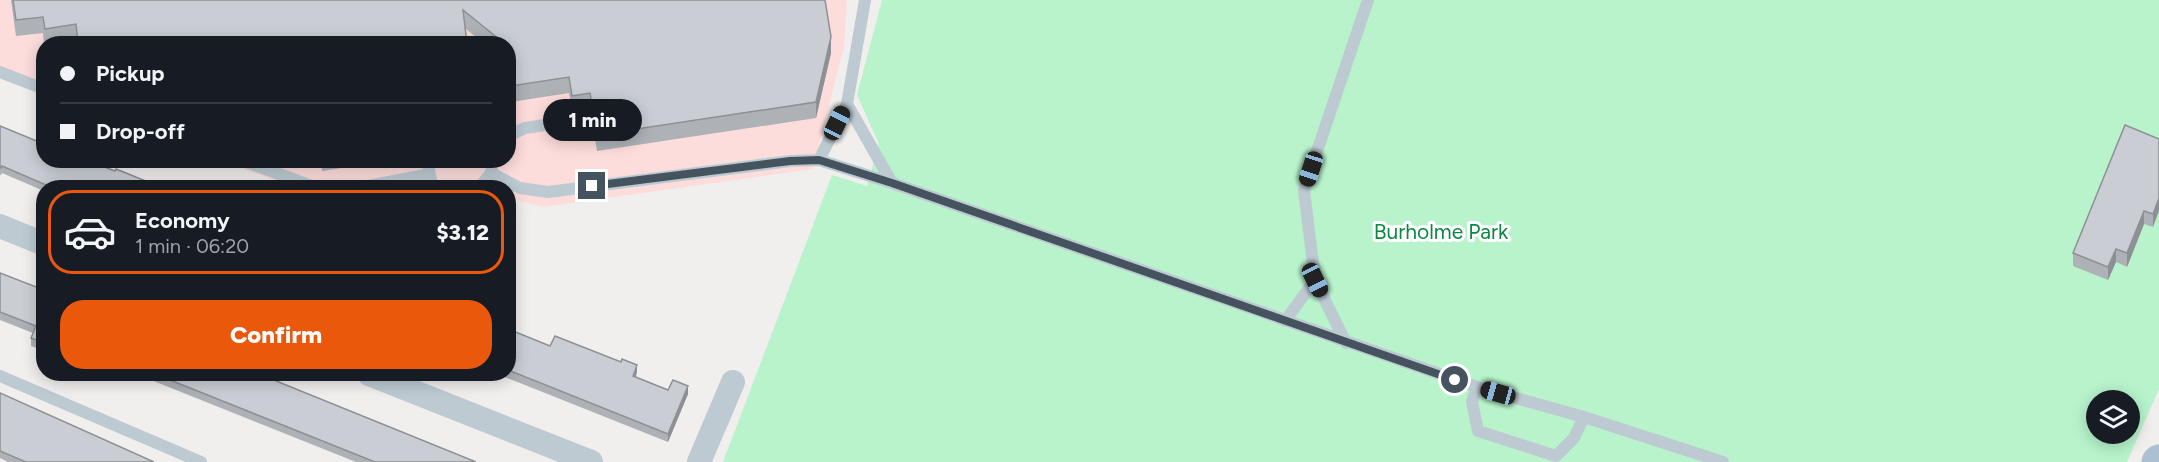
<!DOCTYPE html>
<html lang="en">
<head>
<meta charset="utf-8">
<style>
  body { margin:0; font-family:Figtree,sans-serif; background:#242831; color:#f1f3f6; height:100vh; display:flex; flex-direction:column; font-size:22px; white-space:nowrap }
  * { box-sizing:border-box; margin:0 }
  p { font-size:20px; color:#9ea1a6 }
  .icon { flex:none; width:33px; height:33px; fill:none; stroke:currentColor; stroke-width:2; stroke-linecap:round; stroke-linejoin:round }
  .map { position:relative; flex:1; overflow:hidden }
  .details { position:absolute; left:36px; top:180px; width:480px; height:201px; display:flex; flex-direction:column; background:#171b24; border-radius:24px; box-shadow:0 3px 15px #0003 }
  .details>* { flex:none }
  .banner { position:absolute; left:36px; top:36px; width:480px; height:132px; border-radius:24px; box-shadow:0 3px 15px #0003; display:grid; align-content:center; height:132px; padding:0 24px; background:#171b24 }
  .controls { position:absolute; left:2086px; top:390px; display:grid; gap:12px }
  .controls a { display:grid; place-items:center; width:54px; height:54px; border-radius:50%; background:#171b24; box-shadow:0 3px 15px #0003; font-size:30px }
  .end { position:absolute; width:27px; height:27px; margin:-14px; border:8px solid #45535e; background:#fff; box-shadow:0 0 0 3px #fff }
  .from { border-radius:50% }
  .bubble { position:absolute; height:42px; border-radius:21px; background:#171b24; box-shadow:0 3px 15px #0003; font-size:20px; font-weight:800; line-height:42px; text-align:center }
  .car { position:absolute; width:18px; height:36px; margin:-18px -9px; border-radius:8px; box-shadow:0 0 4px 2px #0007; background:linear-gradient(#222 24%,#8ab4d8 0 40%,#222 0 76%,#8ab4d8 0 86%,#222 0) }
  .banner b { display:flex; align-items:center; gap:21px; height:57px; font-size:22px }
  .banner b+b { border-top:2px solid #363941 }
  .banner i { width:15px; height:15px; background:#f1f3f6 }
  ul { padding:10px 0 0; list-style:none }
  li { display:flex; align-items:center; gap:18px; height:84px; margin:0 12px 9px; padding:0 12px; border:3px solid transparent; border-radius:24px }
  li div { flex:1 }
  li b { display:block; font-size:22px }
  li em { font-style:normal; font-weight:800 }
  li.active { border-color:#ea580c }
  li>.icon { width:54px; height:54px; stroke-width:1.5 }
  .primary-button { display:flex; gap:12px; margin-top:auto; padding:12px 24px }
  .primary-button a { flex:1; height:69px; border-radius:24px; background:#ea580c; color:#fff; font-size:24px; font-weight:800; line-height:69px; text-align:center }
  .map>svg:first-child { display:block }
</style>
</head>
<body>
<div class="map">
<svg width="2159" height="462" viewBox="0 0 2159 462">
  <rect width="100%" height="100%" fill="#f1eeee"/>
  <path fill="#fddddc" d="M 0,0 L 847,0 L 844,47 L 813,169 L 543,207 L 509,198 L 508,188 L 293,187 L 220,161 L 508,160 L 508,44 L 44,44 L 43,95 L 0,78 Z"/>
  <path fill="#b8f3cc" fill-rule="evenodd" d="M 882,0 L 2159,0 L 2159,389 L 2127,462 L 723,462 L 832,175 L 867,186 L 879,144 L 857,95 ZM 2097,400 L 2130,400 L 2130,434 L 2097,434 Z"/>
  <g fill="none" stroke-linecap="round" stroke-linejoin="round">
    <path stroke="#bdcad2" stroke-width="12" d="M 0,72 L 44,89
      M 847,104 L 892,183
      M 508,136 L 525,128 L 584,119
      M 241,160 L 317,188
      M 427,160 L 432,185 L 438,188
      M 819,160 L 847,104 L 865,0
      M 491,173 L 520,188 L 548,192 L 790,161 L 819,160 L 892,183 L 1477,387 L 1584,417 L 1723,462
      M 358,188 L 430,174
      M 479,188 L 491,173 L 493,160
      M 1315,280 L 1346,343
      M 1285,321 L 1315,280 L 1304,190 L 1368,0
      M 0,376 L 201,462
      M 1477,387 L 1472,402 L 1478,431 L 1556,456 L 1574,438 L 1584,417"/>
    <path stroke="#bdcad2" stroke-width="24" d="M 0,226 L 44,244
      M 369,374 L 591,462
      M 699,462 L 733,382"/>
    <path stroke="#abc0d0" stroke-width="33" d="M 2158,462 L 2159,461"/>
  </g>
  <path fill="#aeb1b6" d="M 11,0 L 825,0 L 831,53 L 816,118 L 597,151 L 590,109 L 572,112 L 569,93 L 511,102 L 508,81 L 508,44 L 484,44 L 465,28 L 467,44 L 76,44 L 76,40 L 53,44 L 44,44 L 43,33 L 16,36 Z
    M 0,126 L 44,160 L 115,171 L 163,188 L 44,188 L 44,191 L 2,173 L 1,175 L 0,175 Z
    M 2159,139 L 2153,227 L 2144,224 L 2127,267 L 2116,262 L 2108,280 L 2073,266 L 2073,253 Z
    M 306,160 L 393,160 L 322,171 L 321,163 L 306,165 Z
    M 0,273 L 44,290 L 44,351 L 31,346 L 31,338 L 33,333 L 0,320 Z
    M 508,329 L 550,346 L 621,362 L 637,372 L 636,377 L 668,390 L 688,394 L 668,442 L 497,374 L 508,374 Z
    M 136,374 L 259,374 L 476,462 L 356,462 Z
    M 0,393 L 154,462 L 8,462 L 0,458 Z"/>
  <path fill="#8d9094" d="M 831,37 L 831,53 L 816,118 L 816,102 Z
    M 2159,198 L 2159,211 L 2153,227 L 2153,214 Z
    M 2144,211 L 2144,224 L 2127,267 L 2127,253 Z
    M 2116,249 L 2116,262 L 2108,280 L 2108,267 Z
    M 637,365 L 637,372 L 633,384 L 633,376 Z
    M 688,386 L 688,394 L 668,442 L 668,434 Z"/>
  <path fill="#caced4" stroke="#8d9094" stroke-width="1.5" d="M 13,0 L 825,0 L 831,37 L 816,102 L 597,135 L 590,93 L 572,96 L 569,77 L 511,86 L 508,65 L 508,44 L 505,44 L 463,10 L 467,44 L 424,44 L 422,40 L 402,43 L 401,44 L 78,44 L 76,24 L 45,29 L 43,17 L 16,20 Z
    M 2125,125 L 2159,139 L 2159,198 L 2153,214 L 2144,211 L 2127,253 L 2116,249 L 2108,267 L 2073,253 Z
    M 0,126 L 44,144 L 44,160 L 86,160 L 115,171 L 116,169 L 163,188 L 53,188 L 2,166 L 1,168 L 0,167 Z
    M 0,273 L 44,290 L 44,343 L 31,338 L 36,326 L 0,312 Z
    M 508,329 L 550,346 L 555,336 L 621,362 L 622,359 L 637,365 L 633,376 L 668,390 L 673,380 L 688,386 L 668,434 L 508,370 Z
    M 155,374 L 259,374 L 476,462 L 375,462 Z
    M 0,393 L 154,462 L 26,462 L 0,451 Z"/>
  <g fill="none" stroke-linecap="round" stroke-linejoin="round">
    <path stroke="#45535e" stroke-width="8" d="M 592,186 L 790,161 L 819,160 L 892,183 L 1455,380"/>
  </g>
  <g text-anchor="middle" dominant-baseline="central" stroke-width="6" stroke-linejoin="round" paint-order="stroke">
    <g font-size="21" fill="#0d8744" stroke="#fff">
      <text x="1441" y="231">Burholme Park</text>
    </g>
  </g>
</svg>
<div class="controls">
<a><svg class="icon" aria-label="layers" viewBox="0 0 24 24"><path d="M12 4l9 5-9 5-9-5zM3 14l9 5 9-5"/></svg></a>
</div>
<i class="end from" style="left:1455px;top:380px"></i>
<i class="end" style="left:592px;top:186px"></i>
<div class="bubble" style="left:543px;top:99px;width:99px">1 min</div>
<i class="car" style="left:837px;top:123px;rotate:26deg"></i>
<i class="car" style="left:1311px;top:169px;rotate:198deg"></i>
<i class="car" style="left:1315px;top:280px;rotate:154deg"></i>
<i class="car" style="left:1498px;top:393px;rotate:286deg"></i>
<div class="banner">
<b><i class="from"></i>Pickup</b>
<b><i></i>Drop-off</b>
</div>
<section class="details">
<ul>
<li class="active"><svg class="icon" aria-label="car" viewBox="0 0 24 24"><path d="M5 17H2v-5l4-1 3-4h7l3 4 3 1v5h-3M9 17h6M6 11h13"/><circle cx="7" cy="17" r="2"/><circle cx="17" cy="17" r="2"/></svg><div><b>Economy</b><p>1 min · 06:20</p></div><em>$3.12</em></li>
</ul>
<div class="primary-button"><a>Confirm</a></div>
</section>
</div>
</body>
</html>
